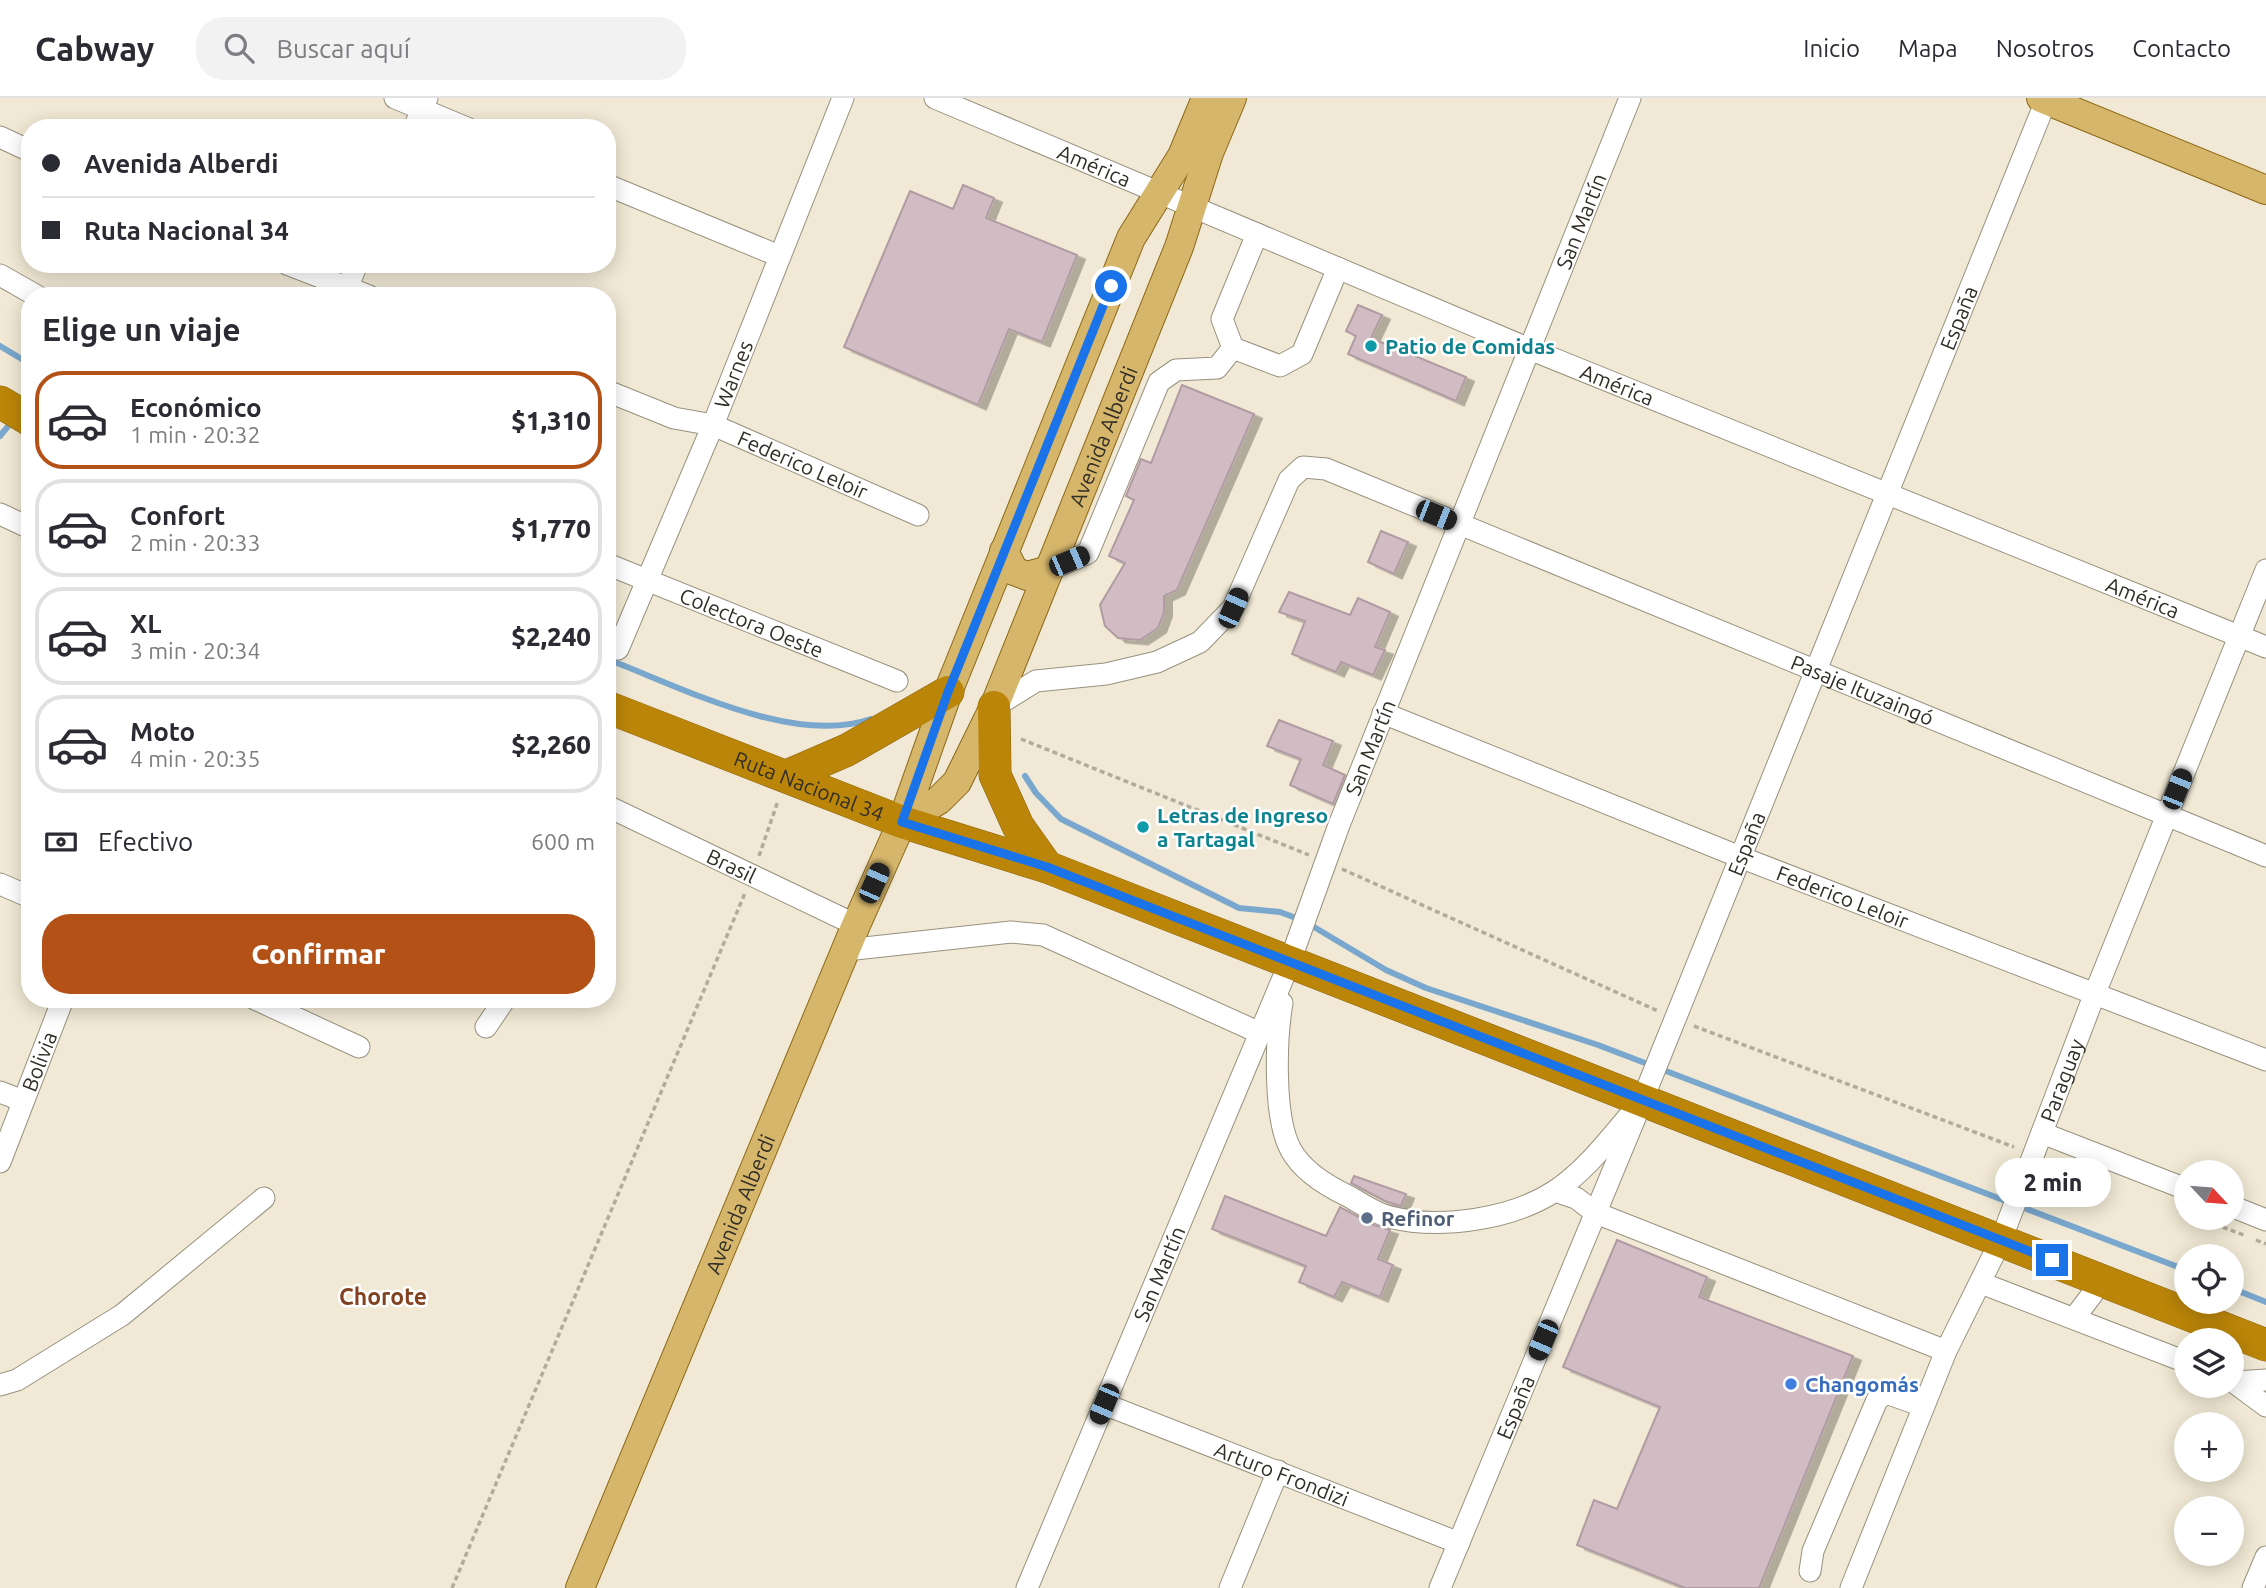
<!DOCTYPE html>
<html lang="es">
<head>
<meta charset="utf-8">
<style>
  body { margin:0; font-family:Ubuntu,sans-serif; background:#f2f2f3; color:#2b2b33; height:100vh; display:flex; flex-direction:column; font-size:26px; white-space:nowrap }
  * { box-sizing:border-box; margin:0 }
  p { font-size:23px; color:#7c7c81 }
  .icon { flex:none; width:38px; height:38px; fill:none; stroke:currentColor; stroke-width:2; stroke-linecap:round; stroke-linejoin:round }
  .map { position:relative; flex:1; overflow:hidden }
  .drawer { position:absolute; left:21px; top:189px; width:595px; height:721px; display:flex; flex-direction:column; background:#fff; border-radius:28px; box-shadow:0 4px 18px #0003 }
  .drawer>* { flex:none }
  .top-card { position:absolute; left:21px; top:21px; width:595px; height:154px; border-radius:28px; box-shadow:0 4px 18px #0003; display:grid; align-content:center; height:154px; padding:0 21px; background:#fff }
  .needle { width:46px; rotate:116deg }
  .tools { position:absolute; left:2174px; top:1062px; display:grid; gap:14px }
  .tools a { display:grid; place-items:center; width:70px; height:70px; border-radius:50%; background:#fff; box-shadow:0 4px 18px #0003; font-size:35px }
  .end { position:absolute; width:32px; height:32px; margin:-16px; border:9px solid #1a73e8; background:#fff; box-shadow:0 0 0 4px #fff }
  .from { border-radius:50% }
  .bubble { position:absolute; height:49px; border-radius:24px; background:#fff; box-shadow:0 4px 18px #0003; font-size:23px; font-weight:800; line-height:49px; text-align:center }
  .car { position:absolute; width:21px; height:42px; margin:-21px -10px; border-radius:9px; box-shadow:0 0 5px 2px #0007; background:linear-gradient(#222 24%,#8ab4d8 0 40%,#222 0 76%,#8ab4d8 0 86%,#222 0) }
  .top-card b { display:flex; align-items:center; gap:24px; height:66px; font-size:26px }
  .top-card b+b { border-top:2px solid #e1e1e2 }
  .top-card i { width:18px; height:18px; background:#2b2b33 }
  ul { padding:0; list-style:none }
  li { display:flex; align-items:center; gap:21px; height:98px; margin:0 14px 10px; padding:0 7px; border:4px solid #e1e1e2; border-radius:28px }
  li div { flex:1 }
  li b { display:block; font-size:26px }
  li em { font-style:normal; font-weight:800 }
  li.active { border-color:#b45117 }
  li>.icon { width:63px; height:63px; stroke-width:1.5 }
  h2 { padding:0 21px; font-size:32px; line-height:84px }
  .pay { display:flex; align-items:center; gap:18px; height:77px; padding:0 21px; font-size:26px }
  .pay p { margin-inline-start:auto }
  .primary-button { display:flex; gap:14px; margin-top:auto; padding:14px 21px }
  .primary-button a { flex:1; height:80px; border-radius:28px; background:#b45117; color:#fff; font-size:28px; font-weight:800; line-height:80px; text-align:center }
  header { display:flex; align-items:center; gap:42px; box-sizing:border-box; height:98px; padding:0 35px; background:#fff; border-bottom:2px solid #e1e1e2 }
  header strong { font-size:33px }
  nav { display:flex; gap:38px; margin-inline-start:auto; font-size:24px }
  .search { width:490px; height:63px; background:#f2f2f3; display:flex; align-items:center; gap:18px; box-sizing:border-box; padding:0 24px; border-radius:28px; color:#7c7c81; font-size:26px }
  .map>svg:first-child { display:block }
</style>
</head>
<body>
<header>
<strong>Cabway</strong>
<div class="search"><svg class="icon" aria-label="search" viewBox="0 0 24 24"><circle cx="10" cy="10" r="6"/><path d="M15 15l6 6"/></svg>Buscar aquí</div>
<nav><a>Inicio</a><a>Mapa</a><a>Nosotros</a><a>Contacto</a></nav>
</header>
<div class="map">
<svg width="2266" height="1490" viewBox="0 0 2266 1490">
  <defs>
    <filter id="shadow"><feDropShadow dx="8" dy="4.5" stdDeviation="0" flood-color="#0004"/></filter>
  </defs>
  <rect width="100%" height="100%" fill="#f1e9d5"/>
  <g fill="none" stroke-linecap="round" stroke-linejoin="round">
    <path stroke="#7aa7cd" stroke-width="6" d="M 0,248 L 30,266
      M 0,338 L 14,321
      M 607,561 C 681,589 793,648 871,621
      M 1025,678 L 1036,695 L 1061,721 L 1239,810 L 1280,814 L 1304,823 L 1386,872 L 1426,890 L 1598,947 L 2186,1172
      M 2231,1190 L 2266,1204"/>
  </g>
  <path fill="#d2bcc3" stroke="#b19ba3" stroke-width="2" filter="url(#shadow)" d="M 963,87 L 994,100 L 986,120 L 1077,157 L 1042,244 L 1009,231 L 978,307 L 844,249 L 910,93 L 953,111 Z
    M 1358,207 L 1382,217 L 1371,240 L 1466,279 L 1456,303 L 1348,256 L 1356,238 L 1346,233 Z
    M 1182,287 L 1254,316 L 1177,492 L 1164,498 L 1164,514 L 1158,530 L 1140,542 L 1118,540 L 1105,528 L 1100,507 L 1125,465 L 1109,458 L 1134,402 L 1126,398 L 1141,361 L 1151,365 Z
    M 1381,433 L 1408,444 L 1394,476 L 1368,464 Z
    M 1289,494 L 1350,517 L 1358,500 L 1390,514 L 1375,549 L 1385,552 L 1373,577 L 1341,564 L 1336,574 L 1292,556 L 1305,523 L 1279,514 Z
    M 1279,622 L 1333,643 L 1323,667 L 1345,677 L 1333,706 L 1290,687 L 1301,661 L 1267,648 Z
    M 1354,1078 L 1406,1096 L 1401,1108 L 1385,1103 L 1351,1085 Z
    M 1225,1098 L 1326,1138 L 1340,1109 L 1374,1127 L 1390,1132 L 1378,1161 L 1393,1167 L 1380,1199 L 1342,1184 L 1334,1199 L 1299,1184 L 1306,1168 L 1212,1131 Z
    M 1617,1142 L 1707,1179 L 1699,1199 L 1853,1258 L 1759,1490 L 1685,1490 L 1577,1447 L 1594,1402 L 1617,1411 L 1660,1309 L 1563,1269 Z"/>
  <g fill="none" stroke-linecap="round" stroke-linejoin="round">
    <g stroke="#98917f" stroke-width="23">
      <g id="minor">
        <path d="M 395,0 L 467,30"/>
        <path id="s1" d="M 935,0 L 1527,250 L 2266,549"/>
        <path d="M 414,30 L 427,0"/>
        <path d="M 0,39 L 30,53"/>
        <path d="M 607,87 L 779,158"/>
        <path d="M 287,166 L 369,198"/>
        <path d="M 0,177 L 37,198"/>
        <path d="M 344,198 L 357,166"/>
        <path d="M 1233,250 L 1222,221 L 1257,136"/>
        <path id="s2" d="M 607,293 L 674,320 L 713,327 L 918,417"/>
        <path d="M 0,416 L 30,430"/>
        <path id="s3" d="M 607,466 L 897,583"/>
        <path d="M 1049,472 L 1088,455 L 1159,284 L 1176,272 L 1217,270 L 1233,250 L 1280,268 L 1302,256 L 1338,170"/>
        <path id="s4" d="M 618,551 L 713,327 L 843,0"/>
        <path id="s5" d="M 994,609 L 1036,583 L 1106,576 L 1157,564 L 1200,544 L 1233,510 L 1289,382 L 1303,369 L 1326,371 L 2266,758"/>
        <path id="s6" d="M 1383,615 L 1740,759 L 2266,962"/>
        <path id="s7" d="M 607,708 L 856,827"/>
        <path d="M 0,786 L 30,799"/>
        <path d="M 846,852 L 1011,834 L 1043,837 L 1260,935"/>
        <path d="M 255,901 L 359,949"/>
        <path d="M 1282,905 C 1276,940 1273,1020 1291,1052 C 1302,1072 1327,1088 1348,1098 C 1361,1105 1376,1116 1390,1119 C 1440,1132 1512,1121 1555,1093 C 1585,1073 1607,1044 1630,1017"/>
        <path d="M 486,929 L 505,901"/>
        <path d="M 0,994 L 23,1003"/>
        <path d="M 2042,1035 L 2186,1091"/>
        <path id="s8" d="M 0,1064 L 63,901"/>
        <path d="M 1555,1093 L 1576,1100 L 1596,1115 L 1946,1253"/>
        <path d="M 2231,1108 L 2266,1122"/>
        <path d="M 1981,1185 L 2186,1264"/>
        <path d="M 2075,1219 L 2103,1182"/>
        <path d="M 2231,1282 L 2266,1308"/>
        <path d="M 2235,1284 L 2266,1282"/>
        <path d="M 0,1287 L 17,1282 L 122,1217 L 264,1100"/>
        <path id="s9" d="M 1104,1306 L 1459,1445"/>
        <path d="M 1810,1473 L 1813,1453 L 1877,1302 L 1886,1295 L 1923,1308"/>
        <path id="s10" d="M 1027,1490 L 1289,866 L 1339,727 L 1630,0"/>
        <path d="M 1230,1490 L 1278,1373"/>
        <path id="s11" d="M 1440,1490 L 1642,1003 L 2047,0"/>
        <path id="s12" d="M 1851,1490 L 1946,1253 L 2001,1142 L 2095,895 L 2266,472"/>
        <path d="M 2253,1490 L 2266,1459"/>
      </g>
    </g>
    <g stroke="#8b6714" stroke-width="30">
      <g id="major">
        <path d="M 2041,0 L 2266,92"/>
        <path d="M 1004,453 L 1014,473 L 1027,478 L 1049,472"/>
        <path id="s13" d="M 902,724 L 939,702 L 957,684 L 994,609 L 1179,149 L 1209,55 L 1232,0"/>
        <path id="s14" d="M 580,1490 L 856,827 L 902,724 L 948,594 L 1131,140 L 1182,58 L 1206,0"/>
      </g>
    </g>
    <g stroke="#8b6714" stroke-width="33">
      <g id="highway">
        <path d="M 0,304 L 30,322"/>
        <path id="s15" d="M 607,609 L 902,724 L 1047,769 L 2266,1247"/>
        <path d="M 994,609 L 995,677 L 1018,728 L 1047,769"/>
        <path d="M 787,678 L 847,652 L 948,594"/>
      </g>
    </g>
    <path stroke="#b2ab9c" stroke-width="3.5" stroke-dasharray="5 3.5" stroke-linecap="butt" d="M 1021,641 L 1309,757
      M 759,758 L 778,703
      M 1342,771 L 1658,913
      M 1694,928 L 2014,1049
      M 2178,1112 L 2186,1115
      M 2199,1120 L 2246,1138
      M 2256,1142 L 2266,1146
      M 452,1490 L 745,795"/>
    <use href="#minor" stroke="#fff" stroke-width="21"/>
    <use href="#major" stroke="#d6b66b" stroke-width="28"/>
    <use href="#highway" stroke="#bb8509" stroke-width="32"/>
  </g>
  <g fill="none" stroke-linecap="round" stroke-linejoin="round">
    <path stroke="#1a73e8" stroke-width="9" d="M 1111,188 L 948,594 L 902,724 L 1047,769 L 2052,1162"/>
  </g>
  <g fill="#0f9aa8" stroke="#fff" stroke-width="2.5">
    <circle cx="1371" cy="248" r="7"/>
    <circle cx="1143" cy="729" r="7"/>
  </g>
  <circle fill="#5c6f8a" stroke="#fff" stroke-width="2.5" cx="1367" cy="1120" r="7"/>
  <circle fill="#3f7fe0" stroke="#fff" stroke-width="2.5" cx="1791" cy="1286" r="7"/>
  <g text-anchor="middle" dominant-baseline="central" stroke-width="5" stroke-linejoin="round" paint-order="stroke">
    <g font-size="21" fill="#312e27" stroke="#fff">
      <text stroke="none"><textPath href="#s1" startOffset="173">América</textPath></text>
      <text stroke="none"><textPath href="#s10" startOffset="1475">San Martín</textPath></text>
      <text stroke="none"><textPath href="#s11" startOffset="1372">España</textPath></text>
      <text stroke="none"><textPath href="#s4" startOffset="298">Warnes</textPath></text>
      <text stroke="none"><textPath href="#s1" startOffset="740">América</textPath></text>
      <text stroke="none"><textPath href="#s13" startOffset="444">Avenida Alberdi</textPath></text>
      <text stroke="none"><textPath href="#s2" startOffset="210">Federico Leloir</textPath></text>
      <text stroke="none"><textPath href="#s1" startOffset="1307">América</textPath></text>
      <text stroke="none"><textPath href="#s3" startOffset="156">Colectora Oeste</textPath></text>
      <text stroke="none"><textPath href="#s5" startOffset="1029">Pasaje Ituzaingó</textPath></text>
      <text stroke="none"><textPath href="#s10" startOffset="908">San Martín</textPath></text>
      <text stroke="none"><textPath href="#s15" startOffset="217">Ruta Nacional 34</textPath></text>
      <text stroke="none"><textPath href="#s11" startOffset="805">España</textPath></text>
      <text stroke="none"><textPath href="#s7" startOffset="138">Brasil</textPath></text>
      <text stroke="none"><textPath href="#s6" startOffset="495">Federico Leloir</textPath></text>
      <text stroke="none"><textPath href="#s8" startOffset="108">Bolivia</textPath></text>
      <text stroke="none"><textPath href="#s12" startOffset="550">Paraguay</textPath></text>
      <text stroke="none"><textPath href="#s14" startOffset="416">Avenida Alberdi</textPath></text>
      <text stroke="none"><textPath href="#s10" startOffset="341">San Martín</textPath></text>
      <text stroke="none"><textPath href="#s11" startOffset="196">España</textPath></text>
      <text stroke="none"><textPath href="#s9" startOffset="191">Arturo Frondizi</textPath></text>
    </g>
    <g font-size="21" font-weight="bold" fill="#0d838f" stroke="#fff" text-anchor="start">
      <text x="1385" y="248">Patio de Comidas</text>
      <text x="1157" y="717">Letras de Ingreso<tspan x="1157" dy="24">a Tartagal</tspan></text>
    </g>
    <g font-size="21" font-weight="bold" fill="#4e5e75" stroke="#fff" text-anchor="start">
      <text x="1381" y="1120">Refinor</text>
    </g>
    <g font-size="21" font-weight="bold" fill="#366cbe" stroke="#fff" text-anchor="start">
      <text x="1805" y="1286">Changomás</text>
    </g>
    <g font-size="23" font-weight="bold" fill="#824221" stroke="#fff">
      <text x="383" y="1198">Chorote</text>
    </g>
  </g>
</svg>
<div class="tools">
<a><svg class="needle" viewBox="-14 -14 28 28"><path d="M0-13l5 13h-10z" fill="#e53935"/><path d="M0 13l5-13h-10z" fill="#7c7c81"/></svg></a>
<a><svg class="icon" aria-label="locate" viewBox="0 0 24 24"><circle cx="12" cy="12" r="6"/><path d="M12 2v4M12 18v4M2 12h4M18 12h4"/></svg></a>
<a><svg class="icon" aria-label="layers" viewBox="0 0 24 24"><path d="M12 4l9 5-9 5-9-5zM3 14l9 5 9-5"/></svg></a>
<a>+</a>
<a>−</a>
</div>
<i class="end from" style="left:1111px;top:188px"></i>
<i class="end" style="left:2052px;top:1162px"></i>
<div class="bubble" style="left:1995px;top:1060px;width:116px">2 min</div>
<i class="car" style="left:1436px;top:417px;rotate:112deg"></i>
<i class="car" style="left:1069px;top:463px;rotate:67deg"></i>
<i class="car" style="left:1233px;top:510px;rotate:24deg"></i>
<i class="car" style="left:2177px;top:691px;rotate:22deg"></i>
<i class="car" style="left:874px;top:785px;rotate:24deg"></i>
<i class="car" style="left:1543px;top:1242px;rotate:203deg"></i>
<i class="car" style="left:1104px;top:1306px;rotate:203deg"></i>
<div class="top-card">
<b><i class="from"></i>Avenida Alberdi</b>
<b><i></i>Ruta Nacional 34</b>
</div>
<section class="drawer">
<h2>Elige un viaje</h2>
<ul>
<li class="active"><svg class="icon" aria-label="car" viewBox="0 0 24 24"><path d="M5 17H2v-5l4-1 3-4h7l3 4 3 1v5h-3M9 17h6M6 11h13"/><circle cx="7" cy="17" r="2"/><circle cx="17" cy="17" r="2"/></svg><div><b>Económico</b><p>1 min · 20:32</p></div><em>$1,310</em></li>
<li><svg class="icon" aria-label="car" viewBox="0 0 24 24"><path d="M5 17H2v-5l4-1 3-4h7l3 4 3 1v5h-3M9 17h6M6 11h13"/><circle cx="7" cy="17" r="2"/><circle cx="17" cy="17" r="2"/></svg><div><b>Confort</b><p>2 min · 20:33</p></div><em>$1,770</em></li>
<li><svg class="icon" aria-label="car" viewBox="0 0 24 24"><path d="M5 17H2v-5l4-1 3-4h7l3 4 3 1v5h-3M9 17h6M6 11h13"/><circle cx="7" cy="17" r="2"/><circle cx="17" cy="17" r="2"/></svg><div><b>XL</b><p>3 min · 20:34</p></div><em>$2,240</em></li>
<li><svg class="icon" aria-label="car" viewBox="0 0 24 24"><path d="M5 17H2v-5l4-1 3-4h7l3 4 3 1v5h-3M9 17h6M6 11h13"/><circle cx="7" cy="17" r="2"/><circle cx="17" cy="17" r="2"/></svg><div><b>Moto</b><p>4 min · 20:35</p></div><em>$2,260</em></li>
</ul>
<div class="pay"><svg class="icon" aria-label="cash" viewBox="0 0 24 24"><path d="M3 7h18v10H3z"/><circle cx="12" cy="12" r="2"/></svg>Efectivo<p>600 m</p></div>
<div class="primary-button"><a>Confirmar</a></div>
</section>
</div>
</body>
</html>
